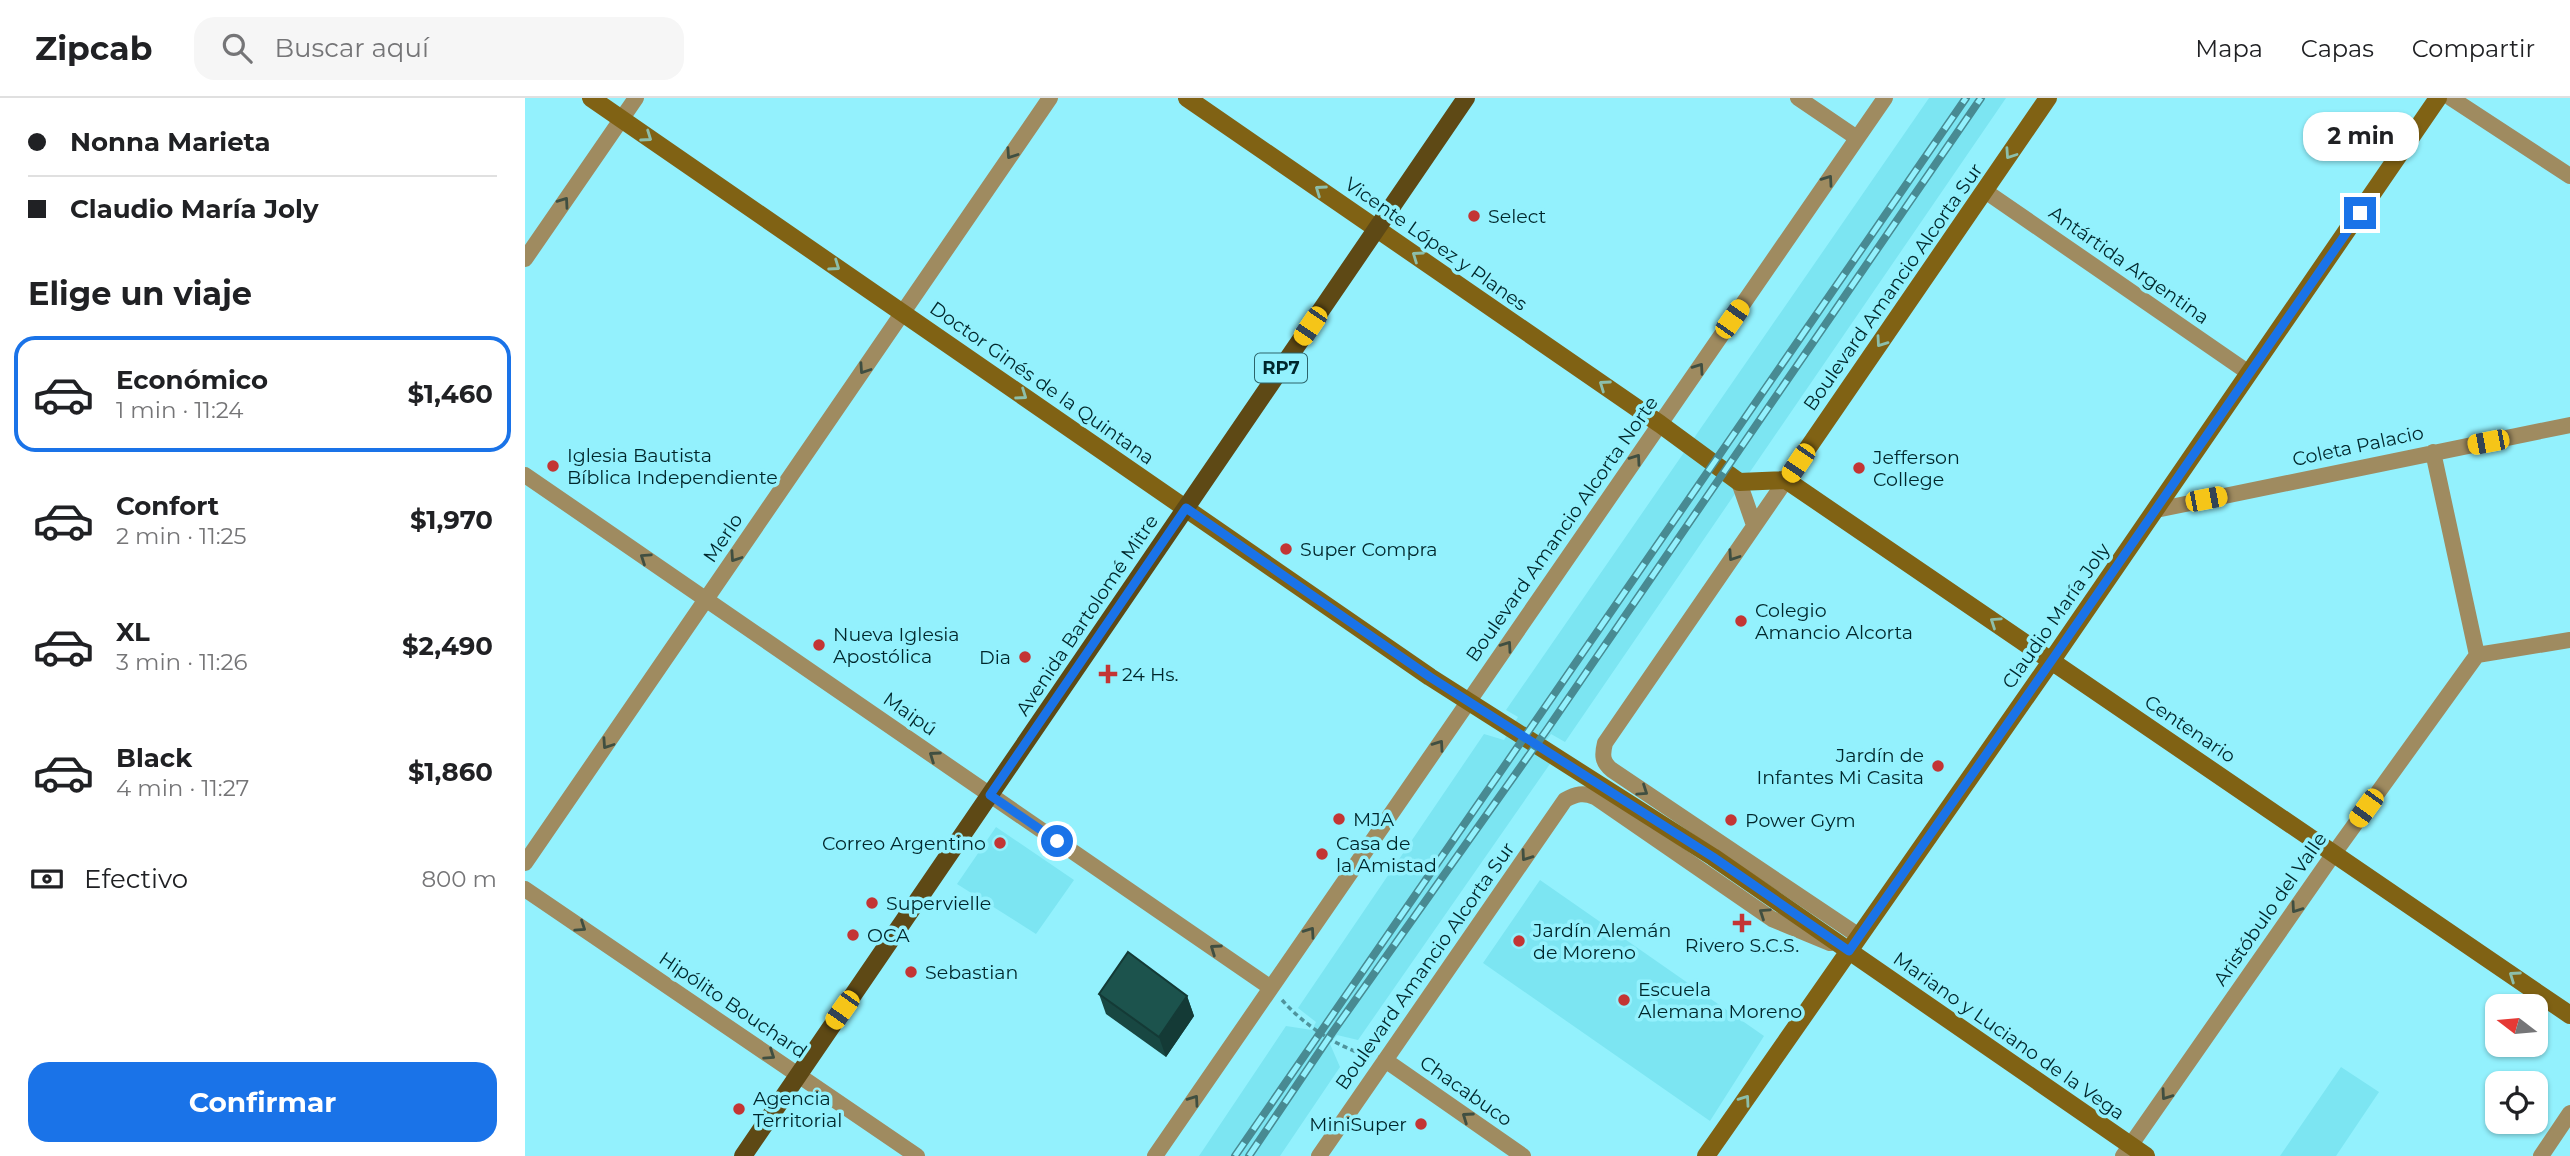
<!DOCTYPE html>
<html lang="es">
<head>
<meta charset="utf-8">
<style>
  body { margin:0; font-family:Montserrat,sans-serif; background:#f6f6f6; color:#202124; height:100vh; display:flex; flex-direction:column; font-size:26px; white-space:nowrap }
  * { box-sizing:border-box; margin:0 }
  p { font-size:23px; color:#757577 }
  .icon { flex:none; width:38px; height:38px; fill:none; stroke:currentColor; stroke-width:2; stroke-linecap:round; stroke-linejoin:round }
  .map { position:relative; flex:1; overflow:hidden }
  .sheet { display:flex; flex-direction:column; background:#fff; width:525px }
  .sheet>* { flex:none }
  .hud { display:grid; align-content:center; height:154px; padding:0 28px; background:#fff }
  .needle { width:46px; rotate:286deg }
  .buttons { position:absolute; left:1960px; top:896px; display:grid; gap:14px }
  .buttons a { display:grid; place-items:center; width:63px; height:63px; border-radius:14px; background:#fff; box-shadow:0 2px 5px #0004; font-size:35px }
  .end { position:absolute; width:32px; height:32px; margin:-16px; border:9px solid #1a73e8; background:#fff; box-shadow:0 0 0 4px #fff }
  .from { border-radius:50% }
  .bubble { position:absolute; height:49px; border-radius:21px; background:#fff; box-shadow:0 2px 5px #0004; font-size:23px; font-weight:700; line-height:49px; text-align:center }
  .car { position:absolute; width:21px; height:42px; margin:-21px -10px; border-radius:9px; box-shadow:0 0 5px 2px #0007; background:linear-gradient(#f5c518 24%,#345 0 40%,#f5c518 0 76%,#345 0 86%,#f5c518 0) }
  .hud b { display:flex; align-items:center; gap:24px; height:66px; font-size:26px }
  .hud b+b { border-top:2px solid #e0e0e0 }
  .hud i { width:18px; height:18px; background:#202124 }
  ul { padding:0; list-style:none }
  li { display:flex; align-items:center; gap:21px; height:116px; margin:0 14px 10px; padding:0 14px; border:4px solid transparent; border-radius:21px }
  li div { flex:1 }
  li b { display:block; font-size:26px }
  li em { font-style:normal; font-weight:700 }
  li.selected { border-color:#1a73e8 }
  li>.icon { width:63px; height:63px; stroke-width:1.5 }
  h2 { padding:0 28px; font-size:32px; line-height:84px }
  .pay { display:flex; align-items:center; gap:18px; height:77px; padding:0 28px; font-size:26px }
  .pay p { margin-inline-start:auto }
  .cta { display:flex; gap:14px; margin-top:auto; padding:14px 28px }
  .cta a { flex:1; height:80px; border-radius:21px; background:#1a73e8; color:#fff; font-size:28px; font-weight:700; line-height:80px; text-align:center }
  header { display:flex; align-items:center; gap:42px; box-sizing:border-box; height:98px; padding:0 35px; background:#fff; border-bottom:2px solid #e0e0e0 }
  header strong { font-size:33px }
  nav { display:flex; gap:38px; margin-inline-start:auto; font-size:24px }
  .search { width:490px; height:63px; background:#f6f6f6; display:flex; align-items:center; gap:18px; box-sizing:border-box; padding:0 24px; border-radius:21px; color:#757577; font-size:26px }
  main { display:flex; flex:1; min-height:0 }
  .map>svg:first-child { display:block }
</style>
</head>
<body>
<header>
<strong>Zipcab</strong>
<div class="search"><svg class="icon" aria-label="search" viewBox="0 0 24 24"><circle cx="10" cy="10" r="6"/><path d="M15 15l6 6"/></svg>Buscar aquí</div>
<nav><a>Mapa</a><a>Capas</a><a>Compartir</a></nav>
</header>
<main>
<section class="sheet">
<div class="hud">
<b><i class="from"></i>Nonna Marieta</b>
<b><i></i>Claudio María Joly</b>
</div>
<h2>Elige un viaje</h2>
<ul>
<li class="selected"><svg class="icon" aria-label="car" viewBox="0 0 24 24"><path d="M5 17H2v-5l4-1 3-4h7l3 4 3 1v5h-3M9 17h6M6 11h13"/><circle cx="7" cy="17" r="2"/><circle cx="17" cy="17" r="2"/></svg><div><b>Económico</b><p>1 min · 11:24</p></div><em>$1,460</em></li>
<li><svg class="icon" aria-label="car" viewBox="0 0 24 24"><path d="M5 17H2v-5l4-1 3-4h7l3 4 3 1v5h-3M9 17h6M6 11h13"/><circle cx="7" cy="17" r="2"/><circle cx="17" cy="17" r="2"/></svg><div><b>Confort</b><p>2 min · 11:25</p></div><em>$1,970</em></li>
<li><svg class="icon" aria-label="car" viewBox="0 0 24 24"><path d="M5 17H2v-5l4-1 3-4h7l3 4 3 1v5h-3M9 17h6M6 11h13"/><circle cx="7" cy="17" r="2"/><circle cx="17" cy="17" r="2"/></svg><div><b>XL</b><p>3 min · 11:26</p></div><em>$2,490</em></li>
<li><svg class="icon" aria-label="car" viewBox="0 0 24 24"><path d="M5 17H2v-5l4-1 3-4h7l3 4 3 1v5h-3M9 17h6M6 11h13"/><circle cx="7" cy="17" r="2"/><circle cx="17" cy="17" r="2"/></svg><div><b>Black</b><p>4 min · 11:27</p></div><em>$1,860</em></li>
</ul>
<div class="pay"><svg class="icon" aria-label="cash" viewBox="0 0 24 24"><path d="M3 7h18v10H3z"/><circle cx="12" cy="12" r="2"/></svg>Efectivo<p>800 m</p></div>
<div class="cta"><a>Confirmar</a></div>
</section>
<div class="map">
<svg width="2045" height="1058" viewBox="0 0 2045 1058">
  <rect width="100%" height="100%" fill="#93f1fd"/>
  <path fill="#7ce5f2" d="M 1404,0 L 1481,0 L 1040,644 L 1026,636 L 1012,655 L 1027,663 L 833,942 L 812,937 L 805,946 L 815,969 L 755,1058 L 674,1058 L 761,928 L 787,932 L 791,924 L 773,910 L 959,636 L 979,642 L 993,619 L 981,612 Z
    M 471,729 L 549,782 L 511,836 L 432,786 Z
    M 1015,782 L 1239,938 L 1185,1023 L 958,865 Z
    M 1816,969 L 1854,994 L 1811,1058 L 1755,1058 Z"/>
  <g fill="none" stroke-linecap="round" stroke-linejoin="round">
    <path stroke="#4f949d" stroke-width="3.5" stroke-dasharray="5 3.5" stroke-linecap="butt" d="M 757,902 C 779,927 811,948 843,958"/>
    <path stroke="#9f8b60" stroke-width="16" d="M 1273,0 L 1332,40
      M 1926,0 L 2045,78
      M 1460,93 L 1724,275
      M 0,161 L 111,0
      M 1908,354 L 1952,557 L 2045,542
      M 0,377 L 746,890
      M 1261,382 L 1080,645 C 1077,657 1077,664 1087,672 L 1334,838
      M 1214,384 L 1229,427
      M 1631,412 L 2045,327
      M 0,765 L 525,0
      M 0,791 L 392,1058
      M 860,962 L 998,1058
      M 630,1058 L 1360,0
      M 794,1058 L 1040,702 C 1051,696 1058,694 1070,699 L 1247,821 L 1305,845
      M 1598,1058 L 1810,754 L 1952,557
      M 2016,1058 L 2045,1015"/>
    <path stroke="#806214" stroke-width="18" d="M 66,0 L 905,579 L 1188,759 L 1621,1058
      M 662,0 L 1135,326 L 1214,384 L 1261,382
      M 1261,382 L 2045,917
      M 1261,382 L 1523,0
      M 1181,1058 L 1527,562 L 1913,0"/>
    <path stroke="#5e4915" stroke-width="18" d="M 218,1058 L 941,0"/>
    <g stroke="#488a92" stroke-width="8">
      <path id="rail" d="M 710,1058 L 1441,0
        M 724,1058 L 807,935 L 1021,633 L 1456,0"/>
    </g>
    <use href="#rail" stroke="#93f1fd" stroke-width="5" stroke-dasharray="16" stroke-linecap="butt"/>
  </g>
  <path fill="#184742" d="M 574,896 L 662,898 L 669,918 L 641,959 L 581,916 Z"/>
  <path fill="#143a36" d="M 662,898 L 669,918 L 641,959 L 634,939 Z"/>
  <path fill="#1c534d" stroke="#143a36" stroke-width="2" d="M 603,854 L 662,898 L 634,939 L 574,896 Z"/>
  <defs><path id="oneway-chevron" d="M-2-3.5L2.5 0L-2 3.5" fill="none" stroke-width="1.6" stroke-linecap="round" stroke-linejoin="round" transform="scale(1.75)"/></defs>
  <g stroke="#8cbfab">
    <use href="#oneway-chevron" transform="translate(122 39) rotate(35)"/>
    <use href="#oneway-chevron" transform="translate(1485 56) rotate(124)"/>
    <use href="#oneway-chevron" transform="translate(795 92) rotate(-145)"/>
    <use href="#oneway-chevron" transform="translate(892 158) rotate(-145)"/>
    <use href="#oneway-chevron" transform="translate(310 168) rotate(35)"/>
    <use href="#oneway-chevron" transform="translate(1356 244) rotate(125)"/>
    <use href="#oneway-chevron" transform="translate(1079 287) rotate(-145)"/>
    <use href="#oneway-chevron" transform="translate(497 297) rotate(35)"/>
    <use href="#oneway-chevron" transform="translate(1470 524) rotate(-146)"/>
    <use href="#oneway-chevron" transform="translate(1989 878) rotate(-145)"/>
    <use href="#oneway-chevron" transform="translate(1220 1002) rotate(-55)"/>
  </g>
  <g stroke="#404f41">
    <use href="#oneway-chevron" transform="translate(486 56) rotate(124)"/>
    <use href="#oneway-chevron" transform="translate(1303 82) rotate(-55)"/>
    <use href="#oneway-chevron" transform="translate(39 104) rotate(-55)"/>
    <use href="#oneway-chevron" transform="translate(1174 270) rotate(-55)"/>
    <use href="#oneway-chevron" transform="translate(339 271) rotate(124)"/>
    <use href="#oneway-chevron" transform="translate(1111 361) rotate(-55)"/>
    <use href="#oneway-chevron" transform="translate(1208 458) rotate(124)"/>
    <use href="#oneway-chevron" transform="translate(210 459) rotate(124)"/>
    <use href="#oneway-chevron" transform="translate(120 460) rotate(-146)"/>
    <use href="#oneway-chevron" transform="translate(982 548) rotate(-55)"/>
    <use href="#oneway-chevron" transform="translate(82 646) rotate(124)"/>
    <use href="#oneway-chevron" transform="translate(914 647) rotate(-55)"/>
    <use href="#oneway-chevron" transform="translate(409 658) rotate(-145)"/>
    <use href="#oneway-chevron" transform="translate(1118 693) rotate(34)"/>
    <use href="#oneway-chevron" transform="translate(1001 758) rotate(125)"/>
    <use href="#oneway-chevron" transform="translate(1771 810) rotate(125)"/>
    <use href="#oneway-chevron" transform="translate(1239 815) rotate(-146)"/>
    <use href="#oneway-chevron" transform="translate(56 829) rotate(34)"/>
    <use href="#oneway-chevron" transform="translate(785 834) rotate(-55)"/>
    <use href="#oneway-chevron" transform="translate(690 851) rotate(-145)"/>
    <use href="#oneway-chevron" transform="translate(245 957) rotate(34)"/>
    <use href="#oneway-chevron" transform="translate(1641 997) rotate(125)"/>
    <use href="#oneway-chevron" transform="translate(669 1002) rotate(-55)"/>
    <use href="#oneway-chevron" transform="translate(942 1019) rotate(-145)"/>
  </g>
  <g fill="none" stroke-linecap="round" stroke-linejoin="round">
    <path stroke="#1a73e8" stroke-width="9" d="M 532,743 L 465,697 L 661,410 L 905,579 L 1188,759 L 1324,853 L 1527,562 L 1835,115"/>
  </g>
  <g fill="#c33534" stroke="#93f1fd" stroke-width="2.5">
    <circle cx="949" cy="118" r="7"/>
    <circle cx="28" cy="368" r="7"/>
    <circle cx="1334" cy="370" r="7"/>
    <circle cx="761" cy="451" r="7"/>
    <circle cx="1216" cy="523" r="7"/>
    <circle cx="294" cy="547" r="7"/>
    <circle cx="500" cy="559" r="7"/>
    <path d="M579.5 565.5h7v7h7v7h-7v7h-7v-7h-7v-7h7z"/>
    <circle cx="1413" cy="668" r="7"/>
    <circle cx="814" cy="721" r="7"/>
    <circle cx="1206" cy="722" r="7"/>
    <circle cx="475" cy="745" r="7"/>
    <circle cx="797" cy="756" r="7"/>
    <circle cx="347" cy="805" r="7"/>
    <path d="M1213.5 814.5h7v7h7v7h-7v7h-7v-7h-7v-7h7z"/>
    <circle cx="328" cy="837" r="7"/>
    <circle cx="994" cy="843" r="7"/>
    <circle cx="386" cy="874" r="7"/>
    <circle cx="1099" cy="902" r="7"/>
    <circle cx="214" cy="1011" r="7"/>
    <circle cx="896" cy="1026" r="7"/>
  </g>
  <g text-anchor="middle" dominant-baseline="central" stroke-width="7" stroke-linejoin="round" paint-order="stroke">
    <rect fill="#93f1fd" stroke="#2c646b" stroke-width="2" x="730" y="255.5" width="52" height="29" rx="5"/>
    <g font-size="18" font-weight="bold" fill="#00272c">
      <text x="756" y="270">RP7</text>
    </g>
    <g font-size="19" fill="#00272c" stroke="#93f1fd" text-anchor="start">
      <text x="963" y="118">Select</text>
      <text x="42" y="357">Iglesia Bautista<tspan x="42" dy="22">Bíblica Independiente</tspan></text>
      <text x="1348" y="359">Jefferson<tspan x="1348" dy="22">College</tspan></text>
      <text x="775" y="451">Super Compra</text>
      <text x="1230" y="512">Colegio<tspan x="1230" dy="22">Amancio Alcorta</tspan></text>
      <text x="308" y="536">Nueva Iglesia<tspan x="308" dy="22">Apostólica</tspan></text>
      <text x="486" y="559" text-anchor="end">Dia</text>
      <text x="597" y="576">24 Hs.</text>
      <text x="1399" y="657" text-anchor="end">Jardín de<tspan x="1399" dy="22">Infantes Mi Casita</tspan></text>
      <text x="828" y="721">MJA</text>
      <text x="1220" y="722">Power Gym</text>
      <text x="461" y="745" text-anchor="end">Correo Argentino</text>
      <text x="811" y="745">Casa de<tspan x="811" dy="22">la Amistad</tspan></text>
      <text x="361" y="805">Supervielle</text>
      <text x="1008" y="832">Jardín Alemán<tspan x="1008" dy="22">de Moreno</tspan></text>
      <text x="342" y="837">OCA</text>
      <text x="1217" y="847" text-anchor="middle">Rivero S.C.S.</text>
      <text x="400" y="874">Sebastian</text>
      <text x="1113" y="891">Escuela<tspan x="1113" dy="22">Alemana Moreno</tspan></text>
      <text x="228" y="1000">Agencia<tspan x="228" dy="22">Territorial</tspan></text>
      <text x="882" y="1026" text-anchor="end">MiniSuper</text>
    </g>
    <g font-size="19" fill="#00272c" stroke="#93f1fd">
      <text transform="translate(911 146) rotate(35)">Vicente López y Planes</text>
      <text transform="translate(1604 167) rotate(35)">Antártida Argentina</text>
      <text transform="translate(1368 189) rotate(-55)">Boulevard Amancio Alcorta Sur</text>
      <text transform="translate(517 285) rotate(35)">Doctor Ginés de la Quintana</text>
      <text transform="translate(1833 348) rotate(-12)">Coleta Palacio</text>
      <text transform="translate(1037 431) rotate(-55)">Boulevard Amancio Alcorta Norte</text>
      <text transform="translate(198 440) rotate(-56)">Merlo</text>
      <text transform="translate(562 517) rotate(-56)">Avenida Bartolomé Mitre</text>
      <text transform="translate(1531 518) rotate(-55)">Claudio María Joly</text>
      <text transform="translate(385 616) rotate(35)">Maipú</text>
      <text transform="translate(1665 631) rotate(34)">Centenario</text>
      <text transform="translate(1745 811) rotate(-55)">Aristóbulo del Valle</text>
      <text transform="translate(900 868) rotate(-55)">Boulevard Amancio Alcorta Sur</text>
      <text transform="translate(208 907) rotate(34)">Hipólito Bouchard</text>
      <text transform="translate(1484 938) rotate(35)">Mariano y Luciano de la Vega</text>
      <text transform="translate(941 993) rotate(35)">Chacabuco</text>
    </g>
  </g>
</svg>
<div class="buttons">
<a><svg class="needle" viewBox="-14 -14 28 28"><path d="M0-13l5 13h-10z" fill="#e53935"/><path d="M0 13l5-13h-10z" fill="#757577"/></svg></a>
<a><svg class="icon" aria-label="locate" viewBox="0 0 24 24"><circle cx="12" cy="12" r="6"/><path d="M12 2v4M12 18v4M2 12h4M18 12h4"/></svg></a>
</div>
<i class="end from" style="left:532px;top:743px"></i>
<i class="end" style="left:1835px;top:115px"></i>
<div class="bubble" style="left:1778px;top:14px;width:116px">2 min</div>
<i class="car" style="left:1207px;top:221px;rotate:35deg"></i>
<i class="car" style="left:785px;top:228px;rotate:214deg"></i>
<i class="car" style="left:1963px;top:344px;rotate:259deg"></i>
<i class="car" style="left:1273px;top:365px;rotate:214deg"></i>
<i class="car" style="left:1681px;top:401px;rotate:79deg"></i>
<i class="car" style="left:1841px;top:710px;rotate:216deg"></i>
<i class="car" style="left:317px;top:912px;rotate:215deg"></i>
</div>
</main>
</body>
</html>
